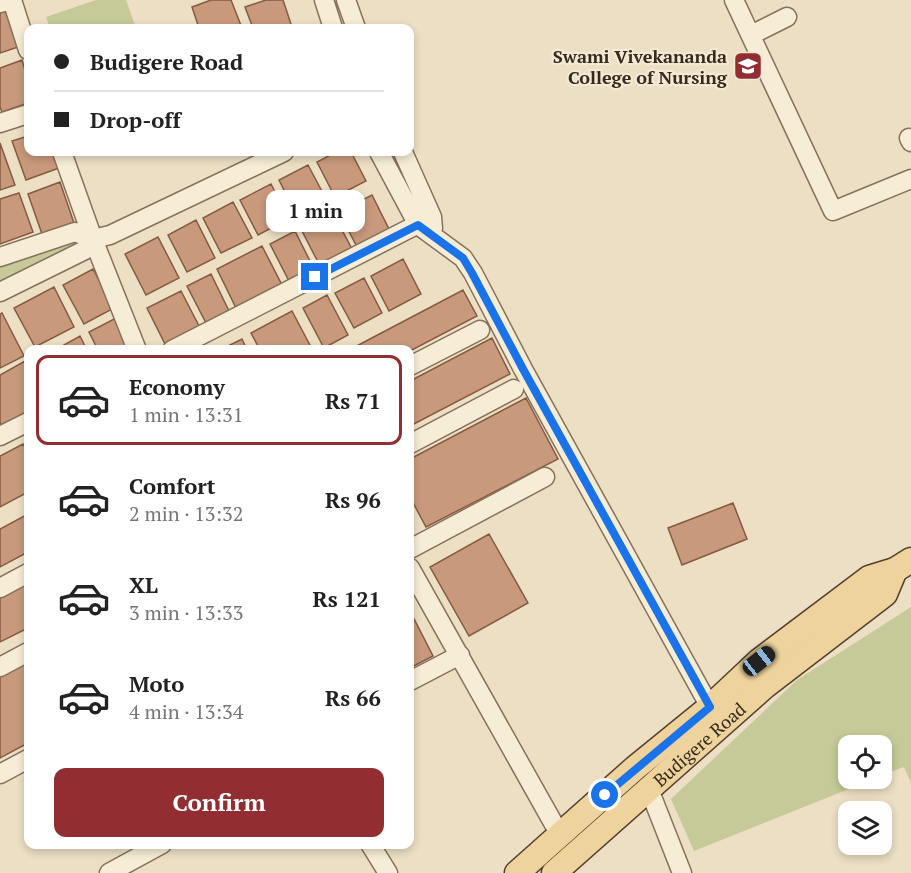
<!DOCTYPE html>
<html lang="en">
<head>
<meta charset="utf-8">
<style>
  body { margin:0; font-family:"PT Serif",serif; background:#f6f6f6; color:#222; height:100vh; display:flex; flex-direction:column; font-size:22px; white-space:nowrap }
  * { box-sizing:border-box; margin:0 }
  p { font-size:20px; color:#767676 }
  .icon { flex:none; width:33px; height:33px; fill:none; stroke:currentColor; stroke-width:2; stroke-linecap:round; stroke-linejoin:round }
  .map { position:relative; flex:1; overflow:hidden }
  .side { position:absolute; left:24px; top:345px; width:390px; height:504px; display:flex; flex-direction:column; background:#fff; border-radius:12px; box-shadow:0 3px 9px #0003 }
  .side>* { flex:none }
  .hud { position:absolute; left:24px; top:24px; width:390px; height:132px; border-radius:12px; box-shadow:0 3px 9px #0003; display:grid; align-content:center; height:132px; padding:0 30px; background:#fff }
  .fabs { position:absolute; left:838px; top:735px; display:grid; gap:12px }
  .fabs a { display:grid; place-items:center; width:54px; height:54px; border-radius:12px; background:#fff; box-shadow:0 3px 9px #0003; font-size:30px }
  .end { position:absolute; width:27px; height:27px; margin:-14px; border:8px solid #1a73e8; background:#fff; box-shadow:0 0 0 3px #fff }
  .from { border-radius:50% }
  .bubble { position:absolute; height:42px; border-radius:12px; background:#fff; box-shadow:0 3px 9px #0003; font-size:20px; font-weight:800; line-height:42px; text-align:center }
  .car { position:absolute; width:18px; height:36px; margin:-18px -9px; border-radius:8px; box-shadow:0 0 4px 2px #0007; background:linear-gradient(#222 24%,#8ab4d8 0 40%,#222 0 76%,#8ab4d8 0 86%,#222 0) }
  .hud b { display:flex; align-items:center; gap:21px; height:57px; font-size:22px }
  .hud b+b { border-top:2px solid #e0e0e0 }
  .hud i { width:15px; height:15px; background:#222 }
  ul { padding:10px 0 0; list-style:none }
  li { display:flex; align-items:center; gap:18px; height:90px; margin:0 12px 9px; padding:0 18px; border:3px solid transparent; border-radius:12px }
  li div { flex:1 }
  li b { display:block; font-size:22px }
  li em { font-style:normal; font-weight:800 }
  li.on { border-color:#922d31 }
  li>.icon { width:54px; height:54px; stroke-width:1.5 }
  .primary-button { display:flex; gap:12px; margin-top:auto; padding:12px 30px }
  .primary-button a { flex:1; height:69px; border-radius:12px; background:#922d31; color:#fff; font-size:24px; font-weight:800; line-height:69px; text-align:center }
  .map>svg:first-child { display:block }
</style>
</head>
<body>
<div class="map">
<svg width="911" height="873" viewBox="0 0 911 873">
  <rect width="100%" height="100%" fill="#ecdfc4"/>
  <path fill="#c5ca98" d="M 96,0 L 126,0 L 136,28 L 50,28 L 46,17 Z
    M 76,239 L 79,247 L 0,287 L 0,265 Z
    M 911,607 L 911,783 L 904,767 L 882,775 L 882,746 L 849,746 L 849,778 L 874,779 L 694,851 L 671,799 L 797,680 Z"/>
  <path fill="#c9997b" stroke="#845a42" stroke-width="1.5" d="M 211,0 L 231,0 L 242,28 L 199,28 L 192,7 Z
    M 266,0 L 283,0 L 292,27 L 253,28 L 245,7 Z
    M 6,11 L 18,47 L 0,53 L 0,13 Z
    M 22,60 L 28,80 L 28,103 L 2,112 L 0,107 L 0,68 Z
    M 28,136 L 28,152 L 53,152 L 59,168 L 26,180 L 12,141 Z
    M 0,143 L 15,185 L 0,190 Z
    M 336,152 L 351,152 L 366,181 L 335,197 L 317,162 Z
    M 308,165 L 326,199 L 296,214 L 279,180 Z
    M 60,182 L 74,223 L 42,234 L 28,194 Z
    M 271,184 L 289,219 L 258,235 L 240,200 Z
    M 19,193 L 33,232 L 0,244 L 0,199 Z
    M 372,195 L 390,231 L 357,247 L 339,212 Z
    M 233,202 L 252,238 L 221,253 L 203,218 Z
    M 333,213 L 352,249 L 320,266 L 301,229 Z
    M 196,220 L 215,258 L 187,272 L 168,235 Z
    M 295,231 L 314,269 L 289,281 L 270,244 Z
    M 158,237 L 179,278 L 146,295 L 125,254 Z
    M 262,246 L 282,285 L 236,308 L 217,269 Z
    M 403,259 L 421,294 L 389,311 L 371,276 Z
    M 93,269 L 114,308 L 84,324 L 63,285 Z
    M 211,274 L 229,311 L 206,323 L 187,286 Z
    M 364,278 L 382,313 L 354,328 L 335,293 Z
    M 54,287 L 74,327 L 35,347 L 14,308 Z
    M 463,290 L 477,316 L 410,351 L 349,350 Z
    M 181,291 L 199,326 L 165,344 L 147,308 Z
    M 327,295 L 348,335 L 324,348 L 303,308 Z
    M 292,311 L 312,349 L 260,350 L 251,333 Z
    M 2,313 L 24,356 L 0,368 L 0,314 Z
    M 118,317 L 135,350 L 98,350 L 89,332 Z
    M 80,336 L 87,350 L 55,350 Z
    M 492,338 L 510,374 L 410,426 L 410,381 Z
    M 242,339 L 247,350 L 223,350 L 222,349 Z
    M 25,361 L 28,368 L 28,413 L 2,426 L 0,422 L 0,375 Z
    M 526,398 L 558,459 L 426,527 L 410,497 L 410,459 Z
    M 23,444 L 28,453 L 28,492 L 0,507 L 0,456 Z
    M 733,503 L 747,539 L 682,565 L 668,528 Z
    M 28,514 L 28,552 L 0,567 L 0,529 Z
    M 489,534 L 528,603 L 469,636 L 430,567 Z
    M 28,583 L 28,628 L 0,642 L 0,598 Z
    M 410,611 L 433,656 L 410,668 Z
    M 28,659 L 28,743 L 0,758 L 0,674 Z"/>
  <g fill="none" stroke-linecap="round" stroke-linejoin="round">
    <g stroke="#86715b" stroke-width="21">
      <path id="minor" d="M 324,0 L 333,28
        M 346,0 L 356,28
        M 734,0 L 833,211 L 911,179
        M 0,3 L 12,0 L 28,50
        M 751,35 L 787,17
        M 0,123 L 28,114
        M 909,138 L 911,142
        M 62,152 L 93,239 L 137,350
        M 379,152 L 418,225 L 463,258 L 473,273 L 523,369 L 710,707
        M 403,152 L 432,217 L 433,228
        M 0,257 L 75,232 L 93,239 L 110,235 L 284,152
        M 0,292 L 85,250 L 93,239
        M 172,350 L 432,217
        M 410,366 L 480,330
        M 0,436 L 28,422
        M 410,444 L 514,389
        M 410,549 L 545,477
        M 410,568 L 560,835
        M 0,588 L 28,573
        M 0,667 L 28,652
        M 410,681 L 460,655
        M 0,774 L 28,759
        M 649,789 L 682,873
        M 370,844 L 388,873
        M 109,873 L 162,844"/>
    </g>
    <g stroke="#543f2f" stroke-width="27">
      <g id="major">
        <path d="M 517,873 L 635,768 L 710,707 L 759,661 L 869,578 L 895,570 L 911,560"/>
        <path id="s1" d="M 554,873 L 765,686 L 885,594 L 895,570"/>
      </g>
    </g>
    <use href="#minor" stroke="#f7edd6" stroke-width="18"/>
    <use href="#major" stroke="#eed39d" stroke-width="24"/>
  </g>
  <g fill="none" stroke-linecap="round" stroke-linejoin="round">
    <path stroke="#1a73e8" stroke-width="8" d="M 315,277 L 418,225 L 463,258 L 472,273 L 523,369 L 710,707 L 605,795"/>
  </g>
  <defs>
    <g id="university-square" transform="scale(1.5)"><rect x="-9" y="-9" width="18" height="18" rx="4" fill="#922d31" stroke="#f4e9d3"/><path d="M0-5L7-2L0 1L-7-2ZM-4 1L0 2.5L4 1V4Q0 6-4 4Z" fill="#fff"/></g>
  </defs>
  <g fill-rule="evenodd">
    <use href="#university-square" x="748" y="66"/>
  </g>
  <g text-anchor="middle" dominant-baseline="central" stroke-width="4.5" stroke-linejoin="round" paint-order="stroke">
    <g font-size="18" font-weight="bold" fill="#36291e" stroke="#f4e9d3" text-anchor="end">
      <text x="727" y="56">Swami Vivekananda<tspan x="727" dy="21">College of Nursing</tspan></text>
    </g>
    <g font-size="18" fill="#36291e" stroke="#f4e9d3">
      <text stroke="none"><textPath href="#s1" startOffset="194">Budigere Road</textPath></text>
    </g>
  </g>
</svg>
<div class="fabs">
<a><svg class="icon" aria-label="locate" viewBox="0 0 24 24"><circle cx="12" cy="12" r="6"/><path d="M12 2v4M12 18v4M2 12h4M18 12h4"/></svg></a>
<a><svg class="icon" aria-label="layers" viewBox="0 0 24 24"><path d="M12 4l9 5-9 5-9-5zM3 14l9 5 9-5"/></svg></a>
</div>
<i class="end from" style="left:605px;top:795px"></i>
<i class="end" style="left:315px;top:277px"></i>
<div class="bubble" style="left:266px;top:190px;width:99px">1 min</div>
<i class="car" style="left:759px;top:661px;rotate:52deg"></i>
<div class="hud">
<b><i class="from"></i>Budigere Road</b>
<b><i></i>Drop-off</b>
</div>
<section class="side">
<ul>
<li class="on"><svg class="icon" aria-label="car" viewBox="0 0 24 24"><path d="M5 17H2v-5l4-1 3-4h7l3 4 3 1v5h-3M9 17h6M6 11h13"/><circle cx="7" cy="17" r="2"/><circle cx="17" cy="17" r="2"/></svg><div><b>Economy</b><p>1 min · 13:31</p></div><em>Rs 71</em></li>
<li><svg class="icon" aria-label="car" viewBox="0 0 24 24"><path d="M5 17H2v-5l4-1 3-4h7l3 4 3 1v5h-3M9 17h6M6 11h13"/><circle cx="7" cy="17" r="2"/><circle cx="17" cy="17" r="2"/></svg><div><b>Comfort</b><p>2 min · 13:32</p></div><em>Rs 96</em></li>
<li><svg class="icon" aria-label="car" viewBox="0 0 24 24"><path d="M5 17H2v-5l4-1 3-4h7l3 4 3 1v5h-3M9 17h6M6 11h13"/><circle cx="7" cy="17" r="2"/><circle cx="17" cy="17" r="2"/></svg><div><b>XL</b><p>3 min · 13:33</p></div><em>Rs 121</em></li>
<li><svg class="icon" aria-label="car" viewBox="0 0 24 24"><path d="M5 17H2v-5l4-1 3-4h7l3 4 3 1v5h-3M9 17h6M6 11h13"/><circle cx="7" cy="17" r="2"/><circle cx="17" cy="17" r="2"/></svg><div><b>Moto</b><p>4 min · 13:34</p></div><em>Rs 66</em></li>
</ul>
<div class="primary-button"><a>Confirm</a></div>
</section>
</div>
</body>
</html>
